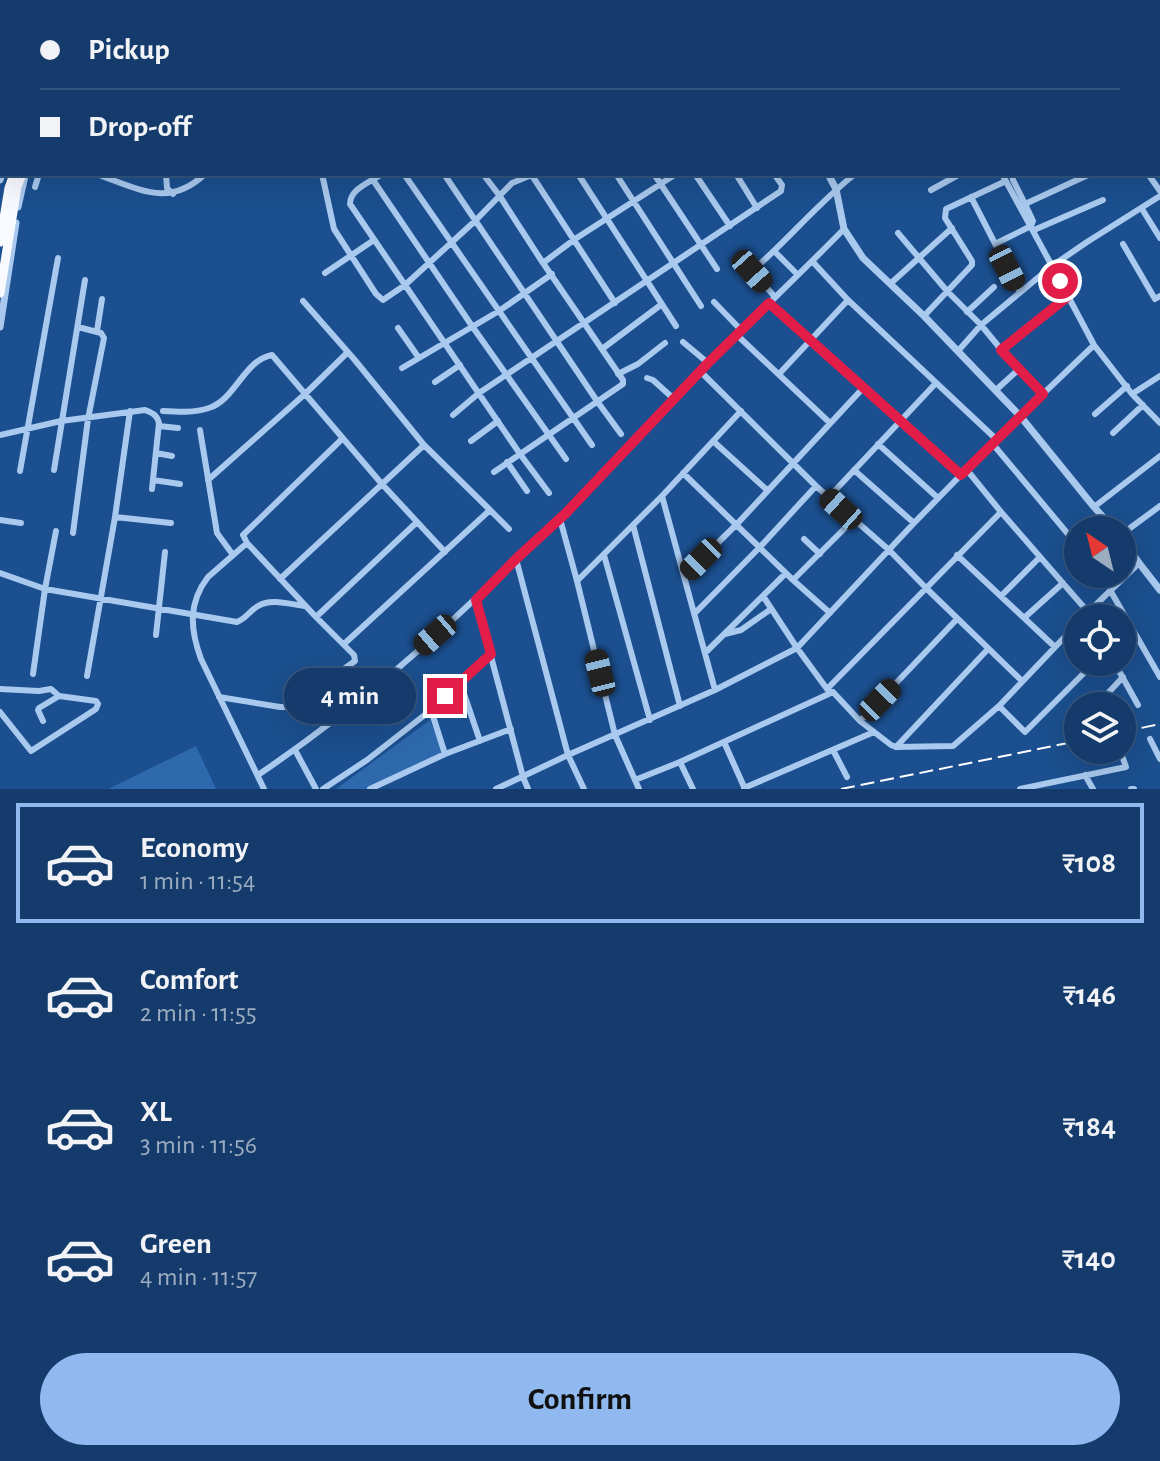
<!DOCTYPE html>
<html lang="en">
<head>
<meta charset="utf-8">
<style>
  body { margin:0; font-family:"Alegreya Sans",sans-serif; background:#214673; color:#f1f3f6; height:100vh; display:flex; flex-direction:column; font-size:30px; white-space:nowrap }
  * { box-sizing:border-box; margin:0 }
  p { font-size:26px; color:#9dadc1 }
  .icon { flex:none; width:44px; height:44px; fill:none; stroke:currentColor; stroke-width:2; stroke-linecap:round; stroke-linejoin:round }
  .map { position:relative; height:789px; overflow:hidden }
  .panel { display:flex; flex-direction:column; background:#143b6b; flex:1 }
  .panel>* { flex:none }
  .top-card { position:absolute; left:0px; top:0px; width:1160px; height:176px; box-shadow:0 8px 32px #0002,0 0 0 2px #33557e; display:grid; align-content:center; height:176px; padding:0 40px; background:#143b6b }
  .needle { width:52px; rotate:325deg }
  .tools { position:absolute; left:1064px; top:516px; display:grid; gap:16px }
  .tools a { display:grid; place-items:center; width:72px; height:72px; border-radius:50%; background:#143b6b; box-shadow:0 8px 32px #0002,0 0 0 2px #33557e; font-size:40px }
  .end { position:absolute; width:36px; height:36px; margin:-18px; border:10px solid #e11d48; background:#fff; box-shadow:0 0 0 4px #fff }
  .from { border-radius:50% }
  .bubble { position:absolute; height:56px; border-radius:28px; background:#143b6b; box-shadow:0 8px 32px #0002,0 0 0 2px #33557e; font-size:26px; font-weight:700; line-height:56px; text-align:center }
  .car { position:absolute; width:24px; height:48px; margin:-24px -12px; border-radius:10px; box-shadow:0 0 6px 2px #0007; background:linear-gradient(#222 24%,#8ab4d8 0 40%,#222 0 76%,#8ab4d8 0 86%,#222 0) }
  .top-card b { display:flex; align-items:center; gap:28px; height:76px; font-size:30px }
  .top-card b+b { border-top:2px solid #33557e }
  .top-card i { width:20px; height:20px; background:#f1f3f6 }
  ul { padding:14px 0 0; list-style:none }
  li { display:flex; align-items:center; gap:24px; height:120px; margin:0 16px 12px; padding:0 24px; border:4px solid transparent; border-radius:0px }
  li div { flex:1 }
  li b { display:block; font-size:30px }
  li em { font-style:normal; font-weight:700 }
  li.selected { border-color:#90b9f0 }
  li>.icon { width:72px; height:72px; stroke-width:1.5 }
  .button { display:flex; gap:16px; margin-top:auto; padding:16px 40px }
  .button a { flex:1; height:92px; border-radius:48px; background:#90b9f0; color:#111; font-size:32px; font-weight:700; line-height:92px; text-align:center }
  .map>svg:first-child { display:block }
</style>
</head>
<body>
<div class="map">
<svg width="1160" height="789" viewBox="0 0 1160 789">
  <rect width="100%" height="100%" fill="#1b4f8f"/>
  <path fill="#2e69ad" d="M 430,720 L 444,756 L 371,789 L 336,789 Z
    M 196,746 L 216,789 L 108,789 Z"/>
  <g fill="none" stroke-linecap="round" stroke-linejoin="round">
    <path stroke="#a9c9ee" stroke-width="6" d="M 166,0 L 166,2
      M 185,0 L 185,2
      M 250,0 L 252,2
      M 367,0 L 368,2
      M 404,0 L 406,2
      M 474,0 L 475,2
      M 742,0 L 744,2
      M 790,0 L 792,2
      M 981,0 L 982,2
      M 1047,0 L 1048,2
      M 1084,0 L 1086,2
      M 304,2 L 305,0
      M 343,2 L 344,0
      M 536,2 L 536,0
      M 812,2 L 815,0
      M 852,2 L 855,0
      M 897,2 L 900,0
      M 1017,2 L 1019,0
      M 1158,80 L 1160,82
      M 1158,114 L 1160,112
      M 1158,155 L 1160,153
      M 96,174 C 138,188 168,209 205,174
      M 166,174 L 167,188 L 173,194
      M 322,174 L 334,229 L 376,294 L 383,300 L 405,285 L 475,221 L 512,183 L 534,174
      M 382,174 C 370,182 350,189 350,204 L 520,454 L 549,493
      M 404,174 L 592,445
      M 444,174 L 597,401 L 621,434
      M 483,174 L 499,195 L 541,260 L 623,380 L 623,384 L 494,472
      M 531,174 L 615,303
      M 578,174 L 676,326
      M 616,174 L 701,306
      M 654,174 L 717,269
      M 695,174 L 730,226
      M 736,174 L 757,208
      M 1002,174 L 1052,266 L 1087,242 L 1160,196
      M 1012,174 L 1013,180 L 1025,204
      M 1148,174 L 1160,191
      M 373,180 L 472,326 L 566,459
      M 35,187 L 39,174
      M 931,190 L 960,174
      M 971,197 L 1020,292
      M 1142,209 L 1160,238
      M 1034,230 L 1103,200
      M 898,233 L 947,291 L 981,325 L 1018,370 L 996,390
      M 995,244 L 1031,226 L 1033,221 L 1025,204 L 1088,175
      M 1123,244 L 1155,299 L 1160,296
      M 775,252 L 798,275
      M 738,259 L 752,271 L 775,297
      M 812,261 L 848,300 L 996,439
      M 543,263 L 575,239 L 676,174
      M 752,271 C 788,240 818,203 855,174
      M 325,273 L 374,240
      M 890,284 L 952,228
      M 303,301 L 354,359 L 424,445 L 490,510 L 344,644
      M 714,302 L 742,331
      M 769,303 L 961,475
      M 967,312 L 994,287
      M 924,316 L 972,265 L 972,261 L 945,218 L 946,209 L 1006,181
      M 398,328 L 419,358
      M 97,331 L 102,299
      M 738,336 L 830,423
      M 683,342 L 708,363
      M 602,349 L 662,304
      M 1001,350 L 1067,297
      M 958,351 L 981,325 L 1052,266 L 1094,345 L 1132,394 L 1160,423
      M 402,368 L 499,311 L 552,274
      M 1018,370 L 1043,394
      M 701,372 L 816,486 L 889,550 L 926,588 L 1022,681
      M 618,374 L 638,364 L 665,343
      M 779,374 L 848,300
      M 647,378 L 653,380 L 675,400
      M 435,382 L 460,365
      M 1132,394 L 1160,376
      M 163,411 C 178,412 194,413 209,408 C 235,400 244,360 272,355 L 381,483 L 445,552
      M 1095,414 L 1127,386
      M 453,415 L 479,393 L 781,191 L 782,185 L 774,174
      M 159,426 L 178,428
      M 200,430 L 217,533 L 233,555
      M 1113,433 L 1143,405
      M 0,435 L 61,421 L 145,410 C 153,413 157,415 159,423 L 152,489
      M 471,441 L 498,421
      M 713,441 L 767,490
      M 992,443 L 1078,546
      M 878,444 L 938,498
      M 156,453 L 172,456
      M 507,462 L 527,491
      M 54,470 L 85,280
      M 854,470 L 914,523
      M 967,470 L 1001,512 L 1088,612 L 1091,618
      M 20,471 L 58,258
      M 683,473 L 793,580 L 830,613
      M 153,480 L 180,484
      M 208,480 L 305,394 L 348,352
      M 662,496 L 715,690
      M 828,498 L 936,383
      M 1094,507 L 1160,456
      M 490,510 L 509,529
      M 115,517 L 130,411
      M 560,519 L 577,581 L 615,735 L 639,789
      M 0,520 L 21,523
      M 633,525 L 680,706
      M 73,533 L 88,419 L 104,338 L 101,333 L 78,327
      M 1122,534 L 1160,506
      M 804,539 L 820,554
      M 247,543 L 208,577 C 188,603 190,629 201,659 L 264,789
      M 604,555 L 650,720
      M 957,555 L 1055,647
      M 516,559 L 568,755 L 584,789
      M 0,573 L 45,589 L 237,622 C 247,618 249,611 258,606 C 271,598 289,604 304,606
      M 1102,574 L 1113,587
      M 684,576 L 737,524 L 864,387
      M 280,579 L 424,445
      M 793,580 L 853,520
      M 577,581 L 662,496 L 741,411
      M 1110,590 L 1160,677
      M 763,596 L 797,648 L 827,689 L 833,692 L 860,721 L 891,745 L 896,747 L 953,746 L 999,706 L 1078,623
      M 1001,596 L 1040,557
      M 476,600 L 523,777 L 528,789
      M 695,613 L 760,547 L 816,486
      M 316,617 L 417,522
      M 1024,618 L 1063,583
      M 1082,618 L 1139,563
      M 725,634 L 741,630 L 771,609
      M 156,635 L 165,552
      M 705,653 L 786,573
      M 1114,662 L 1138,705
      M 33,674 L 45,589 L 56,531
      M 87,676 L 115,517 L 171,523
      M 460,682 L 480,741
      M 0,689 L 39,691 L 51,689 L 59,696 L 96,701 L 98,704 L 96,709 L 31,751 L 0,712
      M 827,689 L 1001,512
      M 219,697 L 280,707 L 289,707 L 298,702 L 355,661 L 354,655 L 316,617 L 247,543 L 243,535 L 342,439
      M 999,706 L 1025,732 L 1095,662
      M 1096,706 L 1123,677
      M 431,710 L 445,754
      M 43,721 L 38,710 L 39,708 L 59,696
      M 860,721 L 957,619
      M 1150,739 L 1160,759
      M 724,742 L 745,789
      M 896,747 L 988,649
      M 295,750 L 316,789
      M 833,750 L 847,777
      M 680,762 L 693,789
      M 258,775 C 351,712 435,640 514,561 C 532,544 551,529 568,511 C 616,462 661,410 710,362 C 754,317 800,274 844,229
      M 1085,775 L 1093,789
      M 635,780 L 680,762 L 833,692
      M 744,788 L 874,732
      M 323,789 L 367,760 L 431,710 L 491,654
      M 370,789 L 445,754 L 511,729
      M 496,789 L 568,755 L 715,690 L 797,648 L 914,523 L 992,443 L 1094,345
      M 1020,789 L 1126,767 L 1120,750
      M 1131,789 L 1134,789"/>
    <path stroke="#a9c9ee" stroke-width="7" d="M 690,0 L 692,2
      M 210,2 L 212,0
      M 714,2 L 716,0
      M 828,174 L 836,189 L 844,229 L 863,258 L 924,316 L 1021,417 L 1094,507 L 1115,530
      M 0,180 L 2,174
      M 18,207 L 25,176
      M 0,327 L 16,223
      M 1122,538 L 1139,563 L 1160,590"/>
    <path stroke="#d6e6fa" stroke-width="8" d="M 106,0 L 107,2"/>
    <path stroke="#f8faff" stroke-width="9" d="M 222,2 L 224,0
      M 0,242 L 9,188 L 14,174
      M 0,293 L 17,187 L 22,174"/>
    <path stroke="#fff" stroke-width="2" stroke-dasharray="14 6" stroke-linecap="butt" d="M 1122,732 L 1160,724
      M 841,789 L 1078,741"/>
  </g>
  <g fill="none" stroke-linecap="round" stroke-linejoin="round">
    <path stroke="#e11d48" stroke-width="10" d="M 445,696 L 491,654 L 476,600 L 516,559 L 566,513 L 708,363 L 769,303 L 961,475 L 1043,394 L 1001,350 L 1067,297 L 1060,281"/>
  </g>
</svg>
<div class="tools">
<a><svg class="needle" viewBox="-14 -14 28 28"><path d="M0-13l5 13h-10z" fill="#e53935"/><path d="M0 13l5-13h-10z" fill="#9dadc1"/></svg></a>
<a><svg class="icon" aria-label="locate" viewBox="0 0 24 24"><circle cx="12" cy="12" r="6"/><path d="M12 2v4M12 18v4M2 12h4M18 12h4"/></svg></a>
<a><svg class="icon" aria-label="layers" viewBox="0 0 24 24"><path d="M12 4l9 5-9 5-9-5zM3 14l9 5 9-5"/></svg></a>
</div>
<i class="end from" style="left:1060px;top:281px"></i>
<i class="end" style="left:445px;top:696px"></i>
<div class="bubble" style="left:284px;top:668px;width:132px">4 min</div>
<i class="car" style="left:1007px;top:268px;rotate:153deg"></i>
<i class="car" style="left:752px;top:271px;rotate:138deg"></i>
<i class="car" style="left:841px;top:509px;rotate:312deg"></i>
<i class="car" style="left:701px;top:559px;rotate:225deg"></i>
<i class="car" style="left:435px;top:635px;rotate:229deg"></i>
<i class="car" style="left:600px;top:673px;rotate:346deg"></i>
<i class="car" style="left:880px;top:700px;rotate:44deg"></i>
<div class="top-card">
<b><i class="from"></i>Pickup</b>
<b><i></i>Drop-off</b>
</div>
</div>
<section class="panel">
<ul>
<li class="selected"><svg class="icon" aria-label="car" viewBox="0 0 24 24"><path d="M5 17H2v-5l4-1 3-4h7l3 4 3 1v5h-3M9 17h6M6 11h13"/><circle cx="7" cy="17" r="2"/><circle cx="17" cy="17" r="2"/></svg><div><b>Economy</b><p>1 min · 11:54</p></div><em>₹108</em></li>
<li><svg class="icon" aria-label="car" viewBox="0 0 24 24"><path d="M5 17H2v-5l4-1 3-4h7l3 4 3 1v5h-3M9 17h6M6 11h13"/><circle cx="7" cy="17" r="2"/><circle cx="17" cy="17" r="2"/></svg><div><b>Comfort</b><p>2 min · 11:55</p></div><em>₹146</em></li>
<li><svg class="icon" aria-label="car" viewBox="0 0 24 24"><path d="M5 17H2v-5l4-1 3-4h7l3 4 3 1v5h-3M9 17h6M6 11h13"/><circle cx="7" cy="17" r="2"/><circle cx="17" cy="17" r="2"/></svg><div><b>XL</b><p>3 min · 11:56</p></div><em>₹184</em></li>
<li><svg class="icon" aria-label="car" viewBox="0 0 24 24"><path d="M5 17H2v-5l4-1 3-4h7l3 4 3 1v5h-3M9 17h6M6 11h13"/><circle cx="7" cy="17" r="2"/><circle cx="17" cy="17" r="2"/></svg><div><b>Green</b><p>4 min · 11:57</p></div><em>₹140</em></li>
</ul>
<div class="button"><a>Confirm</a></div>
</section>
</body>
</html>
